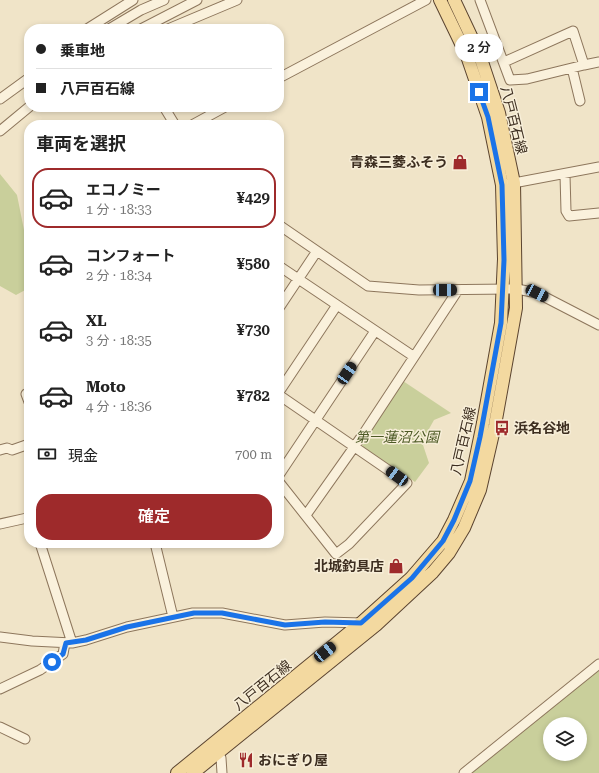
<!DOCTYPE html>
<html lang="ja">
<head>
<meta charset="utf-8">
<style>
  body { margin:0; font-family:"Roboto Serif","Noto Sans JP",serif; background:#f6f6f6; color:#222; height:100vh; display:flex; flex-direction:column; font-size:15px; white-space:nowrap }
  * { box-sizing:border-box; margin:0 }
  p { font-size:13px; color:#767676 }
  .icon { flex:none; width:22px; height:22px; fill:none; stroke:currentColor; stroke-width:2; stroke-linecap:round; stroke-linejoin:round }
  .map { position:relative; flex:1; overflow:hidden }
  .details { position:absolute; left:24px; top:120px; width:260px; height:428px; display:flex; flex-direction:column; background:#fff; border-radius:16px; box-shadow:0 2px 6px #0003 }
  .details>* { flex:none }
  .guide { position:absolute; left:24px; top:24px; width:260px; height:88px; border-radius:16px; box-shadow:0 2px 6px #0003; display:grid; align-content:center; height:88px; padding:0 12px; background:#fff }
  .buttons { position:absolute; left:543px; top:717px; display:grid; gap:8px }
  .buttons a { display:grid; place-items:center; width:44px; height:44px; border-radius:50%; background:#fff; box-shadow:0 2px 6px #0003; font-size:20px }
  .end { position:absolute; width:18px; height:18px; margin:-9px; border:5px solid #1a73e8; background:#fff; box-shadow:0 0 0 2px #fff }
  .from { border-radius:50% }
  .bubble { position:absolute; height:28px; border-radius:14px; background:#fff; box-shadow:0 2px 6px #0003; font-size:13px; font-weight:600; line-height:28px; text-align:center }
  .car { position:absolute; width:12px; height:24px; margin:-12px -6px; border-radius:5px; box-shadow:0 0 3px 1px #0007; background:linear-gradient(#222 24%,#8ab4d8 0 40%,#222 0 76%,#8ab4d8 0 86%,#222 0) }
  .guide b { display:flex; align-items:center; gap:14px; height:38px; font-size:15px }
  .guide b+b { border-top:1px solid #e0e0e0 }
  .guide i { width:10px; height:10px; background:#222 }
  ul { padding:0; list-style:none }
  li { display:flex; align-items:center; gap:12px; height:60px; margin:0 8px 6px; padding:0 4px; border:2px solid transparent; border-radius:16px }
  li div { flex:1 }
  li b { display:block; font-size:15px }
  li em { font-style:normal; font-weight:600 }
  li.selected { border-color:#9e2a2b }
  li>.icon { width:36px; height:36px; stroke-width:1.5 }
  h2 { padding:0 12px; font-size:18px; line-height:48px }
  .pay { display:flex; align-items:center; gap:10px; height:44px; padding:0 12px; font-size:15px }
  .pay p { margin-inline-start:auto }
  .button { display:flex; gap:8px; margin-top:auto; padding:8px 12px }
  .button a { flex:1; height:46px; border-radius:16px; background:#9e2a2b; color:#fff; font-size:16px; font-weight:600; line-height:46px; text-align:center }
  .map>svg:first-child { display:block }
</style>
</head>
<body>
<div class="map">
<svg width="599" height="773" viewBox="0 0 599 773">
  <rect width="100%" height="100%" fill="#f0e4c8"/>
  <path fill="#c9cf9b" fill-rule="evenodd" d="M 0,174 L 17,195 L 29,255 L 29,288 L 16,295 L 0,286 Z
    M 403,381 L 451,413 L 434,420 L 425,436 L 423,445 L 429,463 L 415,482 L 362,446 L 362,441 Z
    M 599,670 L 599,773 L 472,773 ZM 550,724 L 580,724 L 580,754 L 550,754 Z"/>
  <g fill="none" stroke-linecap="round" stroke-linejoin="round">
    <g stroke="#8d765c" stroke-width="11">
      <path id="minor" d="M 480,0 L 510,80 L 527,79 L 584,65 L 573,31 L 504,62
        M 87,29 L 133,0
        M 109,29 L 141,10 L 164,0
        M 141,29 L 197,0
        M 168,29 L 237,0
        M 584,65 L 599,62
        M 572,68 L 580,101
        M 279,78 L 426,0
        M 0,99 L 29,78
        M 164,107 L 175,125
        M 192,125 L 225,107
        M 0,131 L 29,107
        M 565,175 L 566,211 L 569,216 L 599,213
        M 508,184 L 599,167
        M 279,225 L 368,286 L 419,290 L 517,289 L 537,293 L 599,325
        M 279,266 L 413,356
        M 279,308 L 317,251
        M 279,392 L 337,305
        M 26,394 L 29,402
        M 279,395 L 407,483 L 349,544 L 336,554 L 279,482
        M 0,450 L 7,448 L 12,450 L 29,444
        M 279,475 L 375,331
        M 306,515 L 364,433 L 458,290
        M 0,524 L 27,518 L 29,520
        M 40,543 L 72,643
        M 155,543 L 173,617
        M 0,637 L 32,641 L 72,643 L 86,640 L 127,627 L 193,613 L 222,613 L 285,625 L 325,622 L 363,623
        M 0,689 L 40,670 L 63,654 L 65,643
        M 0,727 L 25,739
        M 218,753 L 221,758 L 222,773
        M 464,773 L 599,664"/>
    </g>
    <g stroke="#5b4430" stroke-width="14">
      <path id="major" d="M 177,773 L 361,623 L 411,578 L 443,541 L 454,520 L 471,481 L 483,423 L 501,323 L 504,259 L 502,185 L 488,117 L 467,56 L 440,0
        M 193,773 L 376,625 L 433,572 L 449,553 L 464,528 L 480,490 L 495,425 L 516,308 L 514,183 L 499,113 L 479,53 L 454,0"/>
    </g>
    <use href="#minor" stroke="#faf1dc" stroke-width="9"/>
    <use href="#major" stroke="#f3d9a0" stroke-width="12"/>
  </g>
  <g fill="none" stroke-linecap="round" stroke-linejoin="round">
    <path stroke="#1a73e8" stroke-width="5" d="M 52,662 L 63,654 L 66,643 L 86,640 L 127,627 L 194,613 L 222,613 L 285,625 L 325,622 L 361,623 L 412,578 L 443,541 L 454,520 L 470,481 L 480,437 L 501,323 L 504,260 L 502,185 L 488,117 L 479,92"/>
  </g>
  <defs>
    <g id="shop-bare" transform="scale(1.2)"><path d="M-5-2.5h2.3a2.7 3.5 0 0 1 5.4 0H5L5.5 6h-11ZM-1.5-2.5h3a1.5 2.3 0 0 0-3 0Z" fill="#9e2a2b" stroke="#f7eed8" stroke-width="2.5" paint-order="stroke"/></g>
    <g id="bus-bare" transform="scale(1.2)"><path d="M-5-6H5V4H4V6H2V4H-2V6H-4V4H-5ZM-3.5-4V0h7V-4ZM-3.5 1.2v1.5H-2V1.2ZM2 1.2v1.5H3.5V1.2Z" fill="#9e2a2b" stroke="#f7eed8" stroke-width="2.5" paint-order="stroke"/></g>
    <g id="restaurant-bare" transform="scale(1.2)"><path d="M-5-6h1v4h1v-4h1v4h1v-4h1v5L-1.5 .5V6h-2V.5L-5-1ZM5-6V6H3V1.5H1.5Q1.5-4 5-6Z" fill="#9e2a2b" stroke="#f7eed8" stroke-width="2.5" paint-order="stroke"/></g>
  </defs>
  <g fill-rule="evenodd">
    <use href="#shop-bare" x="460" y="162"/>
    <use href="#bus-bare" x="502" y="428"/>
    <use href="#shop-bare" x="396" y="566"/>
    <use href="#restaurant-bare" x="246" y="760"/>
  </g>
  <g text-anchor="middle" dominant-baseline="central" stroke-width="3" stroke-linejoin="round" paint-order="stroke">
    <g font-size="14" fill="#3d2e20" stroke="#f7eed8">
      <text transform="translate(514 120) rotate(76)">八戸百石線</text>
      <text transform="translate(463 441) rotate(-77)">八戸百石線</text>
      <text transform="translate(262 685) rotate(-39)">八戸百石線</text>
    </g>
    <g font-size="14" font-weight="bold" fill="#3d2e20" stroke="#f7eed8" text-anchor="end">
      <text x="448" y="162">青森三菱ふそう</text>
      <text x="514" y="428" text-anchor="start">浜名谷地</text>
      <text x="384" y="566">北城釣具店</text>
      <text x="258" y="760" text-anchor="start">おにぎり屋</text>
    </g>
    <g font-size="14" font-style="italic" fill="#4d5a26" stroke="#f7eed8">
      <text x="397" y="437">第一蓮沼公園</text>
    </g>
  </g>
</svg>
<div class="buttons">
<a><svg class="icon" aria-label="layers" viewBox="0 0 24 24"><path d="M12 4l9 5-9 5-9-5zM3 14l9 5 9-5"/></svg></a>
</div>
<i class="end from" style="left:52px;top:662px"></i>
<i class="end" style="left:479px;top:92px"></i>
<div class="bubble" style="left:455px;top:34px;width:48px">2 分</div>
<i class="car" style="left:445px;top:290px;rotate:90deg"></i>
<i class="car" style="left:537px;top:293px;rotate:117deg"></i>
<i class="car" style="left:347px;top:373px;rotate:34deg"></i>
<i class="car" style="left:397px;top:476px;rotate:306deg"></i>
<i class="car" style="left:325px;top:652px;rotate:51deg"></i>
<div class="guide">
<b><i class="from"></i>乗車地</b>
<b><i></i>八戸百石線</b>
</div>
<section class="details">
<h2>車両を選択</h2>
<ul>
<li class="selected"><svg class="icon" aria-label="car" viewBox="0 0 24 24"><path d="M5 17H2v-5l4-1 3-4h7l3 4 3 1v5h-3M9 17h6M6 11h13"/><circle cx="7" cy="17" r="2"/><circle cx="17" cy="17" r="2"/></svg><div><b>エコノミー</b><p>1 分 · 18:33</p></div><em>¥429</em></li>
<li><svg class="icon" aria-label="car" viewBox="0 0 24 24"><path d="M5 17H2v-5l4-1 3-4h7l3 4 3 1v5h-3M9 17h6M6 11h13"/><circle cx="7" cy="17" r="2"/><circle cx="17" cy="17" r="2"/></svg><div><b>コンフォート</b><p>2 分 · 18:34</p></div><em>¥580</em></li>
<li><svg class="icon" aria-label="car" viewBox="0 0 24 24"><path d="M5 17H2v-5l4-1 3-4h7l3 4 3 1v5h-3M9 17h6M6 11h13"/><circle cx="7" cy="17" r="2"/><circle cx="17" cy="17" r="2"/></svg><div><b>XL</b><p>3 分 · 18:35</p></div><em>¥730</em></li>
<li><svg class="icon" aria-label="car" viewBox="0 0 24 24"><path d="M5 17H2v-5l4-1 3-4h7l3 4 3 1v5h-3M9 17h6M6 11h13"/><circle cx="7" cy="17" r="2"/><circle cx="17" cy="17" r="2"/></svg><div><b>Moto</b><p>4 分 · 18:36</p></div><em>¥782</em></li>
</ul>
<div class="pay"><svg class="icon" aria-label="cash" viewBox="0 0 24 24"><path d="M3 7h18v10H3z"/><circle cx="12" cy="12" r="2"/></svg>現金<p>700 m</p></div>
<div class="button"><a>確定</a></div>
</section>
</div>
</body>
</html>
